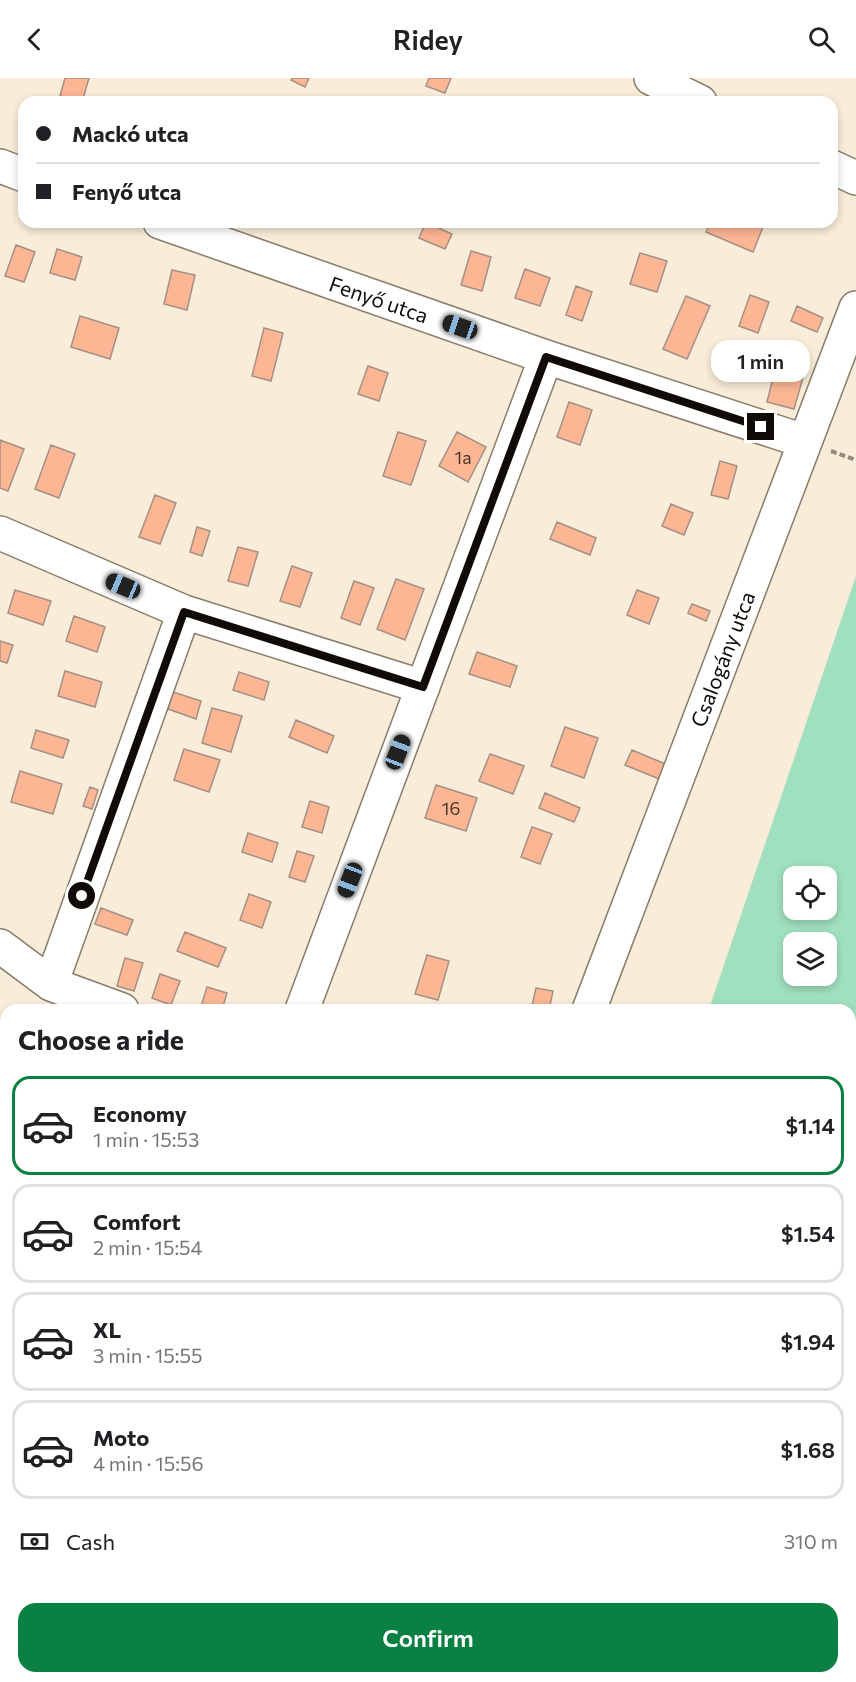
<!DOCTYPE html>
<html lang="en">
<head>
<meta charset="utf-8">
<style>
  body { margin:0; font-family:Commissioner,sans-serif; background:#f2f2f2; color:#202124; height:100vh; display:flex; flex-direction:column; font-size:22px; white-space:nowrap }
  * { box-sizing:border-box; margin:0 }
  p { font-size:20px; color:#757577 }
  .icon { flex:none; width:33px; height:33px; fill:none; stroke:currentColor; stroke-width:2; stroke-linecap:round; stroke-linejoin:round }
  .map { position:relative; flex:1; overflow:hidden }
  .panel { position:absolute; left:0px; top:926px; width:856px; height:680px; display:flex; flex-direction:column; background:#fff; border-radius:18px 18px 0 0; box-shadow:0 3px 9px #0003 }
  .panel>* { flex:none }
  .banner { position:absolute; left:18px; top:18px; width:820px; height:132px; border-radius:18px; box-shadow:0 3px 9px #0003; display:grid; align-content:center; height:132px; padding:0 18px; background:#fff }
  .controls { position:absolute; left:783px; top:788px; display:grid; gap:12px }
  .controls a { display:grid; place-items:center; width:54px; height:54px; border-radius:12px; background:#fff; box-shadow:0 3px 9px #0003; font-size:30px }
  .end { position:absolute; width:27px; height:27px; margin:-14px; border:8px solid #100b06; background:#fff; box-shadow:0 0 0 3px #fff }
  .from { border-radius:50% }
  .bubble { position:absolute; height:42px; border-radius:18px; background:#fff; box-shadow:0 3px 9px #0003; font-size:20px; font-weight:600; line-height:42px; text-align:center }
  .car { position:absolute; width:18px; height:36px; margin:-18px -9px; border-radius:8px; box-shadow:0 0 4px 2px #0007; background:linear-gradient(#222 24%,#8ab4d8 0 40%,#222 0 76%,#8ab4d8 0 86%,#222 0) }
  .banner b { display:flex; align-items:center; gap:21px; height:57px; font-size:22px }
  .banner b+b { border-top:2px solid #e0e0e0 }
  .banner i { width:15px; height:15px; background:#202124 }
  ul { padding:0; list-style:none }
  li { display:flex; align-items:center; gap:18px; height:99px; margin:0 12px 9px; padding:0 6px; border:3px solid #e0e0e0; border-radius:18px }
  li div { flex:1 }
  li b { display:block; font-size:22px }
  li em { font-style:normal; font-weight:600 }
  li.active { border-color:#0b8043 }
  li>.icon { width:54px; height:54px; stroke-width:1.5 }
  h2 { padding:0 18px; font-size:27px; line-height:72px }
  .pay { display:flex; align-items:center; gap:15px; height:66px; padding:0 18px; font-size:22px }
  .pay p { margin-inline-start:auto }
  .cta { display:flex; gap:12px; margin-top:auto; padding:12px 18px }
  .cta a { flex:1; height:69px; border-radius:18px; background:#0b8043; color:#fff; font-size:24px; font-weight:600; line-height:69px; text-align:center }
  header { display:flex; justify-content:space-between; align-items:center; height:78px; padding:0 18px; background:#fff; font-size:27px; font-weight:600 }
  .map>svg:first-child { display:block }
</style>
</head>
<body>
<header><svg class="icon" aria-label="back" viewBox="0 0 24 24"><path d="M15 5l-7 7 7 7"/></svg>Ridey<svg class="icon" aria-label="search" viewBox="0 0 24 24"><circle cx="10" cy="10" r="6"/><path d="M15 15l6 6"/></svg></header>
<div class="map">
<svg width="856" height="1604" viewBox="0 0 856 1604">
  <rect width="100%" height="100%" fill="#f9ecd8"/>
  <path fill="#a0e0bf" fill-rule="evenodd" d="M 856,498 L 856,1604 L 441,1604 L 444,1599 L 850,1599 L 850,932 L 709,931 ZM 794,798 L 826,798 L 826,831 L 794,831 ZM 794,864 L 826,864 L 826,897 L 794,897 Z"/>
  <path fill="#fcb694" stroke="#a59086" stroke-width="1.5" d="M 65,0 L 89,0 L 82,24 L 60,18 Z
    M 293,0 L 309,0 L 305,9 L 291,2 Z
    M 429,0 L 451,0 L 445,15 L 426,8 Z
    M 426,144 L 452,156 L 445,171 L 419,160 Z
    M 710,144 L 765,144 L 753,174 L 706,154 Z
    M 16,167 L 35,174 L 24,204 L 5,198 Z
    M 57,171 L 82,179 L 75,202 L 50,195 Z
    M 471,173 L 491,179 L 482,213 L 461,207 Z
    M 640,175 L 667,183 L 657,214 L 630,206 Z
    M 525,191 L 550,200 L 540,228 L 515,220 Z
    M 172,192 L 195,197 L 187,232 L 164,226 Z
    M 576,208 L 592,214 L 582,243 L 566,237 Z
    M 750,217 L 769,224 L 758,255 L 739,248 Z
    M 686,218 L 710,228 L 687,281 L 663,271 Z
    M 797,228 L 823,240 L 817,254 L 791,243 Z
    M 80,238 L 119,250 L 110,281 L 71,269 Z
    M 264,250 L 283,255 L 271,303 L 252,298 Z
    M 368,288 L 388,295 L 379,323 L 358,316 Z
    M 776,288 L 804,296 L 794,331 L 767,324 Z
    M 569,324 L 592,332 L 580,367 L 557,359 Z
    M 398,354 L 426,363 L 411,407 L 383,398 Z
    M 457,354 L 486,369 L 468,404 L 439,388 Z
    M 0,362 L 24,371 L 8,413 L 0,410 Z
    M 51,367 L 75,376 L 59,420 L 35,411 Z
    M 720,383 L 737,388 L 728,421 L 711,417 Z
    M 155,417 L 176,425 L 160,466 L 139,459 Z
    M 671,426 L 693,435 L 684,457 L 662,448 Z
    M 557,444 L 596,460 L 590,477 L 550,461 Z
    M 197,449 L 210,453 L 202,478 L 190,474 Z
    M 238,469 L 258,474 L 248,508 L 228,503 Z
    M 292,488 L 312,495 L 300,529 L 280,523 Z
    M 396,501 L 424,511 L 405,562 L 377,551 Z
    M 354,503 L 374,510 L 360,547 L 341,540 Z
    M 15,512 L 51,523 L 43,547 L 8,535 Z
    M 637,512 L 659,520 L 649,546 L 627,537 Z
    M 692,526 L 710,533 L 706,543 L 688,535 Z
    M 74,538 L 105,549 L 97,574 L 66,563 Z
    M 0,563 L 13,567 L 7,585 L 0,583 Z
    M 477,574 L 517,588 L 510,609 L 469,596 Z
    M 65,593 L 102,604 L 95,629 L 58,618 Z
    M 239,594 L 269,604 L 264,622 L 233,612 Z
    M 173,614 L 201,623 L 196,641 L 168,631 Z
    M 212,630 L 242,638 L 231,674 L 202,665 Z
    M 296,642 L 334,658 L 327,675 L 289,659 Z
    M 565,649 L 598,660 L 584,700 L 551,688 Z
    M 36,652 L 69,662 L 63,680 L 31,670 Z
    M 184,671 L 220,682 L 209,714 L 174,702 Z
    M 632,672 L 675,690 L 669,705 L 625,687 Z
    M 490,676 L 524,688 L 513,716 L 479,703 Z
    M 20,693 L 62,706 L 53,736 L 11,724 Z
    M 436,707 L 477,720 L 466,753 L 425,740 Z
    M 90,709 L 98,712 L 92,731 L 83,728 Z
    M 545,715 L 580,730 L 574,744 L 539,730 Z
    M 310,723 L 329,729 L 322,755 L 302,749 Z
    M 532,749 L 552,756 L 540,786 L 521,779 Z
    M 248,755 L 278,765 L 272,784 L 242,774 Z
    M 297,773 L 314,778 L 305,804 L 289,799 Z
    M 249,816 L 271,824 L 262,850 L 240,842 Z
    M 101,830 L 133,842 L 127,857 L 95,846 Z
    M 185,854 L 226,870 L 218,889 L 177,873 Z
    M 427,877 L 449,883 L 438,922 L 415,916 Z
    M 125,880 L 143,885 L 134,913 L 117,908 Z
    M 160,896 L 180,903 L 171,927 L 152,920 Z
    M 207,909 L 227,915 L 222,932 L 200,932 Z
    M 536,910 L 553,913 L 549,932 L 531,932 Z
    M 0,1565 L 6,1567 L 6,1592 L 0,1590 Z"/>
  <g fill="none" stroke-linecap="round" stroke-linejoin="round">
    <g stroke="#887d6b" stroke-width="36">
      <path id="minor" d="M 651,0 L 700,24
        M 0,88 L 24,97
        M 832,89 L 856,100
        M 160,144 L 546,279 L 804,363
        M 0,455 L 184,534 L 423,609
        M 0,868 L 51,906 L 122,932
        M 51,906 L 184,534
        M 302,932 L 546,279
        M 589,932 L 856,230
        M 0,1191 L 6,1193
        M 0,1476 L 6,1479
        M 45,1604 L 47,1599
        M 349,1604 L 351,1599"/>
    </g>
    <path stroke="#948a7d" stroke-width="4" stroke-dasharray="6 3" stroke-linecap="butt" d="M 831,373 L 856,382"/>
    <use href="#minor" stroke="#fff" stroke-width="33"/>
  </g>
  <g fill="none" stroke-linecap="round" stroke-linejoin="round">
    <path stroke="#100b06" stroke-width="8" d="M 82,818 L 184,534 L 423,609 L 546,279 L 761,349"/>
  </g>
  <g text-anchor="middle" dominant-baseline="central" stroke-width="6" stroke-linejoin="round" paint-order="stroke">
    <g font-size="18" fill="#4b362a">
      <text x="463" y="379">1a</text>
      <text x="451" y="730">16</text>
    </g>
    <g font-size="21" fill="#100b06" stroke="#fff">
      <text transform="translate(379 221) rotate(19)">Fenyő utca</text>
      <text transform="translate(722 581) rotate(-69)">Csalogány utca</text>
    </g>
  </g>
</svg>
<div class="controls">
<a><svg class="icon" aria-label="locate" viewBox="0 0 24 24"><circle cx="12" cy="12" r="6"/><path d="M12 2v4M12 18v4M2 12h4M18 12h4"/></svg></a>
<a><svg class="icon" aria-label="layers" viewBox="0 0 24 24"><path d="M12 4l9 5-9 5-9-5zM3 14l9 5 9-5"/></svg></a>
</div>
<i class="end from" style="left:82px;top:818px"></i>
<i class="end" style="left:761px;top:349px"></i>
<div class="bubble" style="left:711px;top:262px;width:99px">1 min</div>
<i class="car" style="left:460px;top:249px;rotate:289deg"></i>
<i class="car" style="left:123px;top:508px;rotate:293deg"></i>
<i class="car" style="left:398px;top:674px;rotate:21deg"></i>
<i class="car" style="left:350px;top:802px;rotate:201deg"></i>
<div class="banner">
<b><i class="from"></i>Mackó utca</b>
<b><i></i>Fenyő utca</b>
</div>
<section class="panel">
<h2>Choose a ride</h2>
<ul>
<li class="active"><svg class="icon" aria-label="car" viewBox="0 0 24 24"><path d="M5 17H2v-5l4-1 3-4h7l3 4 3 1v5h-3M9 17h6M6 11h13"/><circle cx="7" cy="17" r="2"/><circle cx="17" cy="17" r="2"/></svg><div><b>Economy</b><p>1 min · 15:53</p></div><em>$1.14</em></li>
<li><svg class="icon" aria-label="car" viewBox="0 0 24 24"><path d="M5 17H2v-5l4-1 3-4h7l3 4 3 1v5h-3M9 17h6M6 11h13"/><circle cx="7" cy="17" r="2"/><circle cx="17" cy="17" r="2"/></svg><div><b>Comfort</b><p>2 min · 15:54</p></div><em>$1.54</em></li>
<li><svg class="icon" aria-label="car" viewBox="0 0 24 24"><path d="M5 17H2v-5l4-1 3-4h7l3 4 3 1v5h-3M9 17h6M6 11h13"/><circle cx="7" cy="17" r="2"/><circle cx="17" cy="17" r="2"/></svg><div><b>XL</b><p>3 min · 15:55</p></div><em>$1.94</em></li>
<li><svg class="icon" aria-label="car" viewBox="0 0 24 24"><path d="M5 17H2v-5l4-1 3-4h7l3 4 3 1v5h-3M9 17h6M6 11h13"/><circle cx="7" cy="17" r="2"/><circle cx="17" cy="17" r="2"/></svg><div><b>Moto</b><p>4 min · 15:56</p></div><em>$1.68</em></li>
</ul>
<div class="pay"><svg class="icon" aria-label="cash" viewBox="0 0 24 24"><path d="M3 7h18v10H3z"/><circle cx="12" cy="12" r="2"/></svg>Cash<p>310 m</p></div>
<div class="cta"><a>Confirm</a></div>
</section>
</div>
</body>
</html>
